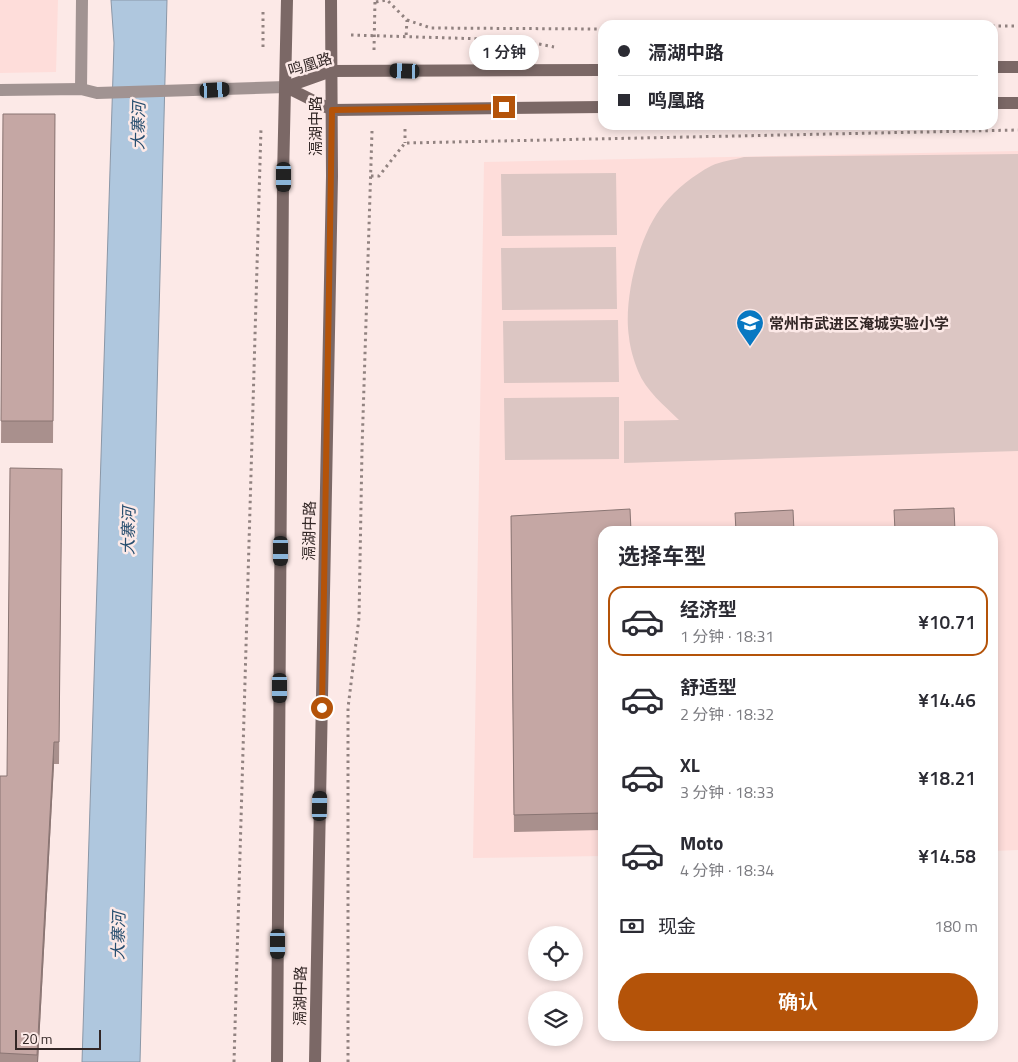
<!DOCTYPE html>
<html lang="zh">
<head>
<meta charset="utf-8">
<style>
  body { margin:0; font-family:"Titillium Web","Noto Sans SC",sans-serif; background:#f7f7f7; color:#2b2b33; height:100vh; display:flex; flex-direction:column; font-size:19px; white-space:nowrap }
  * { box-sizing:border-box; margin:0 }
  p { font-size:16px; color:#7c7c81 }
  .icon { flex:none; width:28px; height:28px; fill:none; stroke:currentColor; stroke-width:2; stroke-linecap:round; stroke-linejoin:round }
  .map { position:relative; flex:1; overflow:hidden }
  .drawer { position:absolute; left:598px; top:526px; width:400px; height:515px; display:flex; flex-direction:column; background:#fff; border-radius:15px; box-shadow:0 2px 8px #0003 }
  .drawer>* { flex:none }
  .top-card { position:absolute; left:598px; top:20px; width:400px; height:110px; border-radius:15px; box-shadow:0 2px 8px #0003; display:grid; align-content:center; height:110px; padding:0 20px; background:#fff }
  .tools { position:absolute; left:528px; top:926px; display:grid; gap:10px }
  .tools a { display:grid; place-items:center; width:55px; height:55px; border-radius:50%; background:#fff; box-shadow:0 2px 8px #0003; font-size:25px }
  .scale { position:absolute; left:15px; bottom:12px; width:86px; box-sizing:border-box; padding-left:5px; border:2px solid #332726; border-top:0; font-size:14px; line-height:18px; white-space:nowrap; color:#332726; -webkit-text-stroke:4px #fce9e7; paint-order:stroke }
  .end { position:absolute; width:22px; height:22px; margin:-11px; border:6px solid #b45309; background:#fff; box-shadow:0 0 0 2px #fff }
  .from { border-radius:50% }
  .bubble { position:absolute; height:35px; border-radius:18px; background:#fff; box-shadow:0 2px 8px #0003; font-size:16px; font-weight:600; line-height:35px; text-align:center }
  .car { position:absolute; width:15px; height:30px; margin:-15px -8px; border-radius:6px; box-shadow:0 0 4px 1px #0007; background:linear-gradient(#222 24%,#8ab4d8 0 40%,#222 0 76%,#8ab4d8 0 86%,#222 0) }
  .top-card b { display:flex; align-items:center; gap:18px; height:48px; font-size:19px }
  .top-card b+b { border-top:1px solid #e1e1e2 }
  .top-card i { width:12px; height:12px; background:#2b2b33 }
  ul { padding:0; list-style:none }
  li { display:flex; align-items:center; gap:15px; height:70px; margin:0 10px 8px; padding:0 10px; border:2px solid transparent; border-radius:15px }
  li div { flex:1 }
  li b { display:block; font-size:19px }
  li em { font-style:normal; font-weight:600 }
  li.active { border-color:#b45309 }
  li>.icon { width:45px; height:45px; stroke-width:1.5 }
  h2 { padding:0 20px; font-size:22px; line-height:60px }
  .pay { display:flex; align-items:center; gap:12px; height:55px; padding:0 20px; font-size:19px }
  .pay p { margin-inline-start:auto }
  .cta { display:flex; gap:10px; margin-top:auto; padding:10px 20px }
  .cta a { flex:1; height:58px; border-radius:30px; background:#b45309; color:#fff; font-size:20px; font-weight:600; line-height:58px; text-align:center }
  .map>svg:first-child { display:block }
</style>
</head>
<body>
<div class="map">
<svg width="1018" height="1062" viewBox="0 0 1018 1062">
  <rect width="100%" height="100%" fill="#fce9e7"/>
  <path fill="#feddda" d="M 0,0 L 58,0 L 56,72 L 0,73 Z
    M 1018,151 L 1018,850 L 993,851 L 992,531 L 602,531 L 602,856 L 473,858 L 484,162 Z"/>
  <path fill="#dcc6c3" d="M 1018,154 L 1018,451 L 624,463 L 624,421 L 679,420 C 664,405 646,391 638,371 C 634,361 630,348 629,337 C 623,300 639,233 664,204 C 676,189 694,175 711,166 C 721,161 734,160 744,157 Z
    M 616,173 L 617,235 L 502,236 L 501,174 Z
    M 616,247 L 617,309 L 502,310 L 501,248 Z
    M 618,320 L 619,382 L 504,383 L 503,321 Z
    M 619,397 L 619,459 L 505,460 L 504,398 Z"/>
  <path fill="#afc7de" stroke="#8a97a7" d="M 111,0 L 167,0 L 140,1062 L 82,1062 L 114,43 Z"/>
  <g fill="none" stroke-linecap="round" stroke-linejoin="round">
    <path stroke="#918280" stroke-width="3" stroke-dasharray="2.5 4" stroke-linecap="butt" d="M 376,2 L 387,0 L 407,20 L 406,37
      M 407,20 L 431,28 L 602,29
      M 992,26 L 1018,26
      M 351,35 L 518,40 L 554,47
      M 263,47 L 263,8
      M 374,50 L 375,0
      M 405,129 L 405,143
      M 371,176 L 379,176 L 405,143 L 1018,130
      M 234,1062 L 261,128
      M 348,1062 L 348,708 L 359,618 L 362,449 L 372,131"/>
    <path stroke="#a19392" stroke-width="12" d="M 81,89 L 82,0"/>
    <path stroke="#a19392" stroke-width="12" d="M 0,90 L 81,89 L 97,93 L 286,87"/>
    <path stroke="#7b6866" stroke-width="12" d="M 992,67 L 1018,67
      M 286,87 L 332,110 L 602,107
      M 286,87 L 331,71 L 602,70
      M 992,103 L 1018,103
      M 277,1062 L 283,177 L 287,0
      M 315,1062 L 332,176 L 331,0"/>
  </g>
  <path fill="#a9908d" d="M 3,114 L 55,114 L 53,443 L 1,443 Z
    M 62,469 L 59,764 L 54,764 L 38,1062 L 0,1062 L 0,778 L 7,776 Z
    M 511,516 L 602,531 L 602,830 L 514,832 Z"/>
  <path fill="#8a7573" d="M 54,742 L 54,764 L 38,1062 L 37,1062 Z"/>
  <path fill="#c5a7a4" stroke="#8a7573" d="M 3,114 L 55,114 L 53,421 L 1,421 Z
    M 10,468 L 62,469 L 59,742 L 54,742 L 37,1055 L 0,1053 L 0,776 L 7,776 Z
    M 954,508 L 955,531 L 895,531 L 894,510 Z
    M 630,509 L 631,531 L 602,531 L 602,813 L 514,815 L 511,516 Z
    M 793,510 L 794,531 L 736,531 L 735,513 Z"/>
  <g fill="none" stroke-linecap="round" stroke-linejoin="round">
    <path stroke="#b45309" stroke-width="6" d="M 322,708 L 332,110 L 504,107"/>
  </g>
  <defs>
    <g id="school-pin" transform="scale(1.4375)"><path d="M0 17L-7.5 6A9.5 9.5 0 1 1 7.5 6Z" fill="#0878c2" stroke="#fce9e7"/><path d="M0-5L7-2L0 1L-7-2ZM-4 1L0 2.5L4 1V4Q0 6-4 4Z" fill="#fff"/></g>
  </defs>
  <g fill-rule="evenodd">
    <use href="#school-pin" x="750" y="323"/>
  </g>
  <g text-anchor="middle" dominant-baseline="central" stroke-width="5" stroke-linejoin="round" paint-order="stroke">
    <g font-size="15" fill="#332726" stroke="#fce9e7">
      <text transform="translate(310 64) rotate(-17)">鸣凰路</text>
      <text transform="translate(315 126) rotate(-90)">滆湖中路</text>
      <text transform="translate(309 531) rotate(-89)">滆湖中路</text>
      <text transform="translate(300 996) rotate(-89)">滆湖中路</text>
    </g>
    <g font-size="15" font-weight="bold" fill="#332726" stroke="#fce9e7" text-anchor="start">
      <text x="769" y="323">常州市武进区淹城实验小学</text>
    </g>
    <g font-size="16" font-style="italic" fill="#264d6e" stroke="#fce9e7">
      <text transform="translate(138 126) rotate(-89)">大寨河</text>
      <text transform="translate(128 531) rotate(-89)">大寨河</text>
      <text transform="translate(118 936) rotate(-89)">大寨河</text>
    </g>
  </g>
</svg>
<div class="tools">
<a><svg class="icon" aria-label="locate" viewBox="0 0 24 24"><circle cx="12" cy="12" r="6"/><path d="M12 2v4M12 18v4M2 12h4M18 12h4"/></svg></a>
<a><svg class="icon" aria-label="layers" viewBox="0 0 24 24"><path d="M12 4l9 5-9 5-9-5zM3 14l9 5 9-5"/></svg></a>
</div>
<div class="scale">20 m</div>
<i class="end from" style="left:322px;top:708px"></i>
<i class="end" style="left:504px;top:107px"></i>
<div class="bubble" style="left:469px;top:35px;width:70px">1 分钟</div>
<i class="car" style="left:405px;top:71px;rotate:272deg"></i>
<i class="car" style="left:215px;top:90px;rotate:87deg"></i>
<i class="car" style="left:284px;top:177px;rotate:180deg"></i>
<i class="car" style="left:281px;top:551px;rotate:180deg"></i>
<i class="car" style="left:280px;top:688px;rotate:180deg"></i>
<i class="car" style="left:320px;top:806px;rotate:1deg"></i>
<i class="car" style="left:278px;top:944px;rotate:180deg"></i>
<div class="top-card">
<b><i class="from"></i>滆湖中路</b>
<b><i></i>鸣凰路</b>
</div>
<section class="drawer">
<h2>选择车型</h2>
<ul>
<li class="active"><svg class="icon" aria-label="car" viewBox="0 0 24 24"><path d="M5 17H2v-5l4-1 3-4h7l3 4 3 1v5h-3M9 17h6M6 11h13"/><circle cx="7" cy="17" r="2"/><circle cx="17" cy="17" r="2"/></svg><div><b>经济型</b><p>1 分钟 · 18:31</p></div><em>¥10.71</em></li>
<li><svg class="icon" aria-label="car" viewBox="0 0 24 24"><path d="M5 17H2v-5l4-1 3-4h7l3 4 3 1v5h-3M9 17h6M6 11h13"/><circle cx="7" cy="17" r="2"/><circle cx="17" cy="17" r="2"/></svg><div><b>舒适型</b><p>2 分钟 · 18:32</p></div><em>¥14.46</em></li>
<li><svg class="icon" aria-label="car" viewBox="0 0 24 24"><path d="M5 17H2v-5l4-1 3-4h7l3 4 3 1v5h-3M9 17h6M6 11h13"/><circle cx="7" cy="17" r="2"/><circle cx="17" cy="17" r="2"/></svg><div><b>XL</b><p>3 分钟 · 18:33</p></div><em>¥18.21</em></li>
<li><svg class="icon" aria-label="car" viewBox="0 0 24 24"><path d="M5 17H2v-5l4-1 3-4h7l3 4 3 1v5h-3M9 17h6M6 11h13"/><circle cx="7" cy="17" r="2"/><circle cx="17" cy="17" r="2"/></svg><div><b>Moto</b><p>4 分钟 · 18:34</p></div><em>¥14.58</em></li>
</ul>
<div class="pay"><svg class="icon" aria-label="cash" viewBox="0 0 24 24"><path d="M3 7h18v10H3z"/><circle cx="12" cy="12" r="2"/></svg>现金<p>180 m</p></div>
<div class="cta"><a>确认</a></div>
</section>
</div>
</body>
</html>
